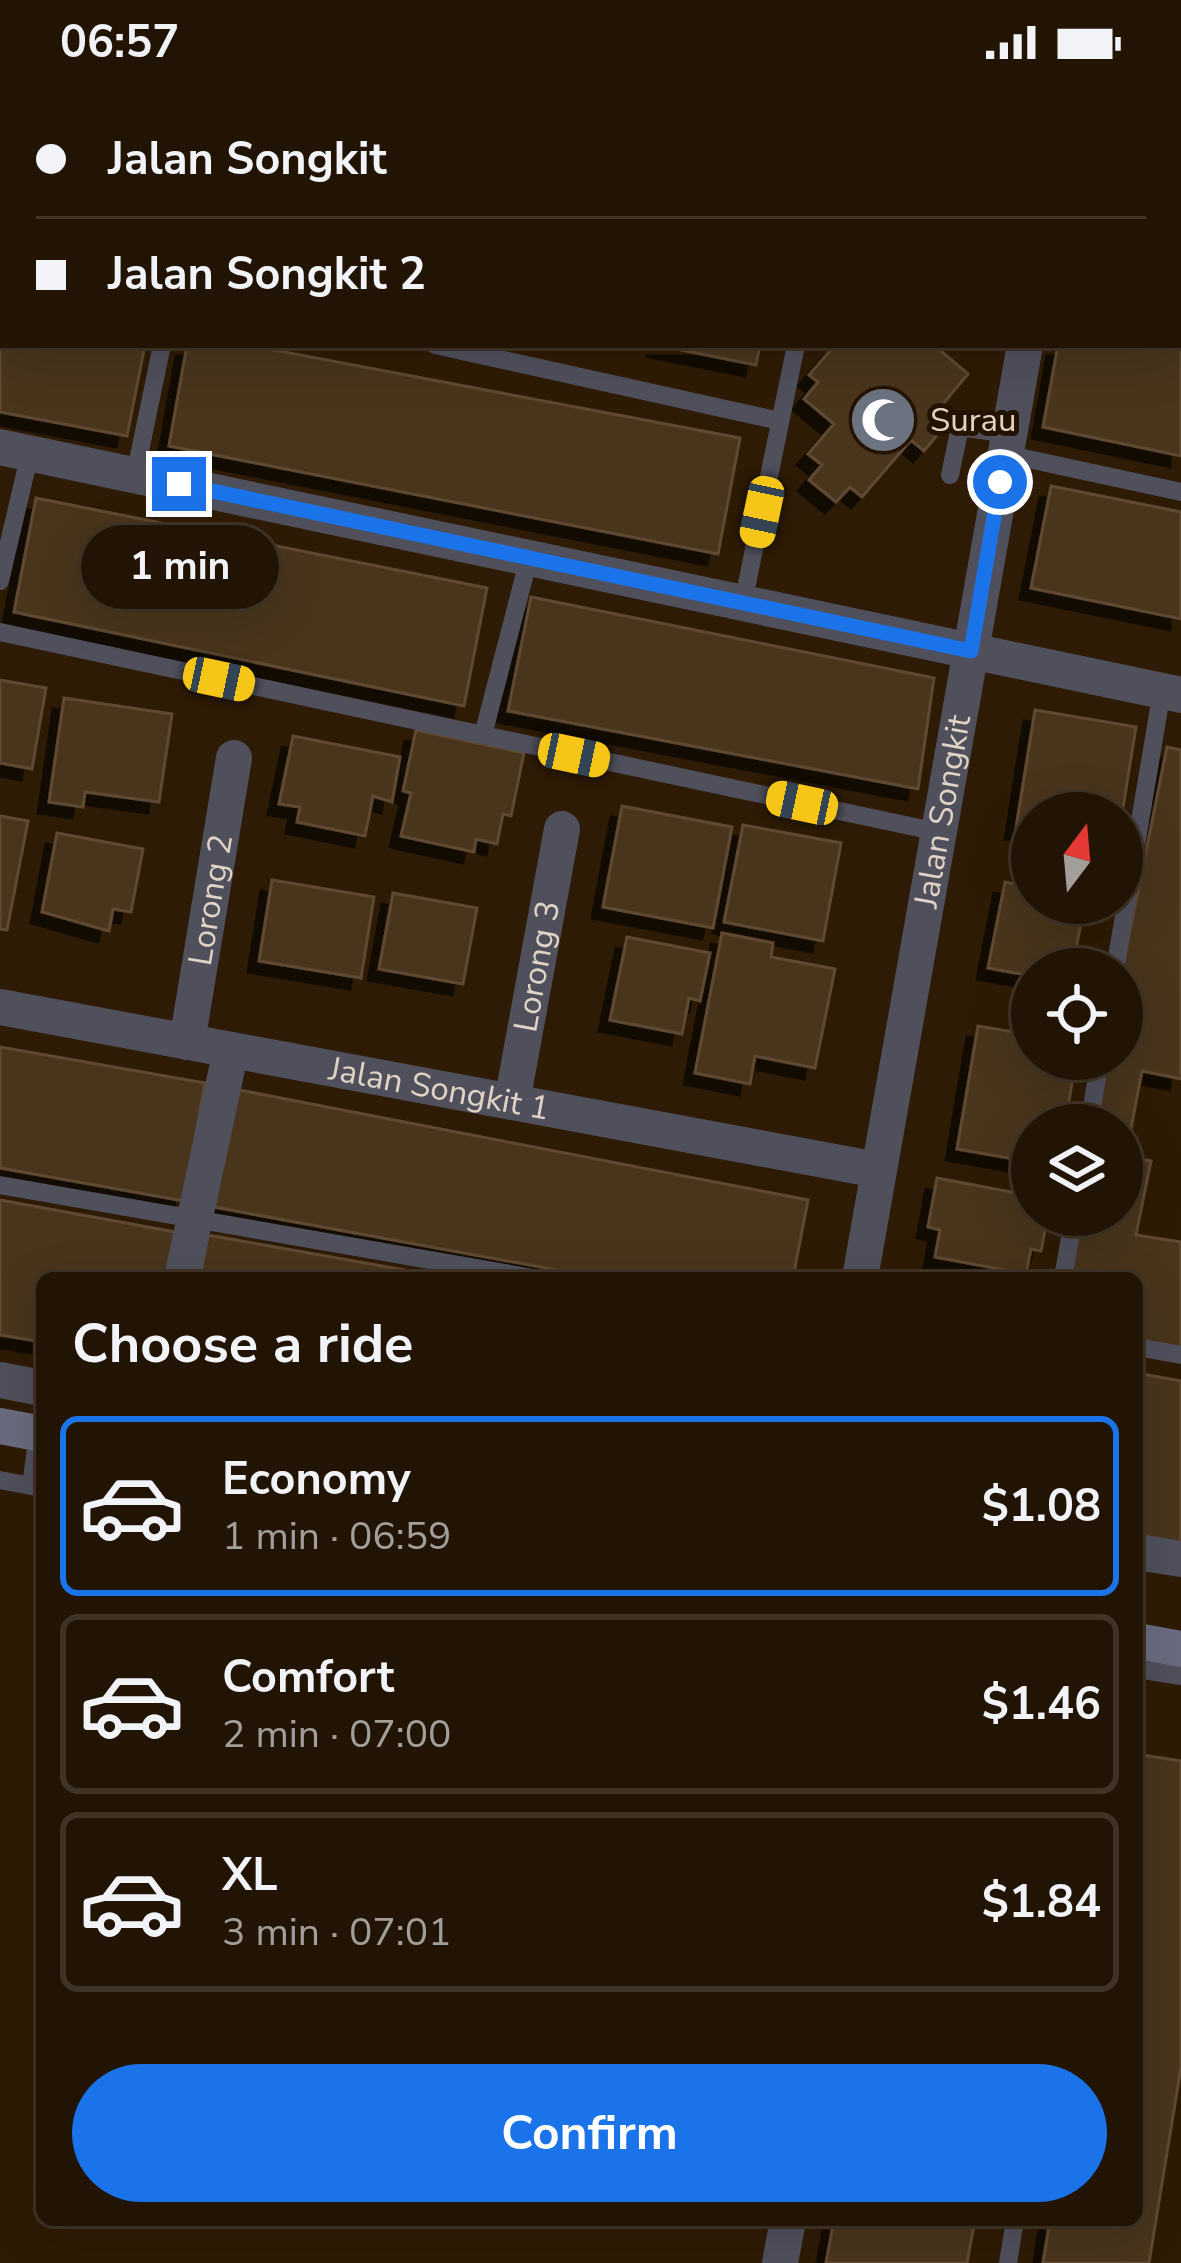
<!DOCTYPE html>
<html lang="en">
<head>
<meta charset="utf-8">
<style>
  body { margin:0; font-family:"Nunito Sans",sans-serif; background:#2e2113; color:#f1f3f6; height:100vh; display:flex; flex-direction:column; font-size:45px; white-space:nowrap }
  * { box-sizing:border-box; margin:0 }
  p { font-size:39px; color:#a29e9a }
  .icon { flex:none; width:66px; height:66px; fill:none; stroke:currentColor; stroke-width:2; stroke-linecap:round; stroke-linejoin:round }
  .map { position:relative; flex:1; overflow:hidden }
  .sheet { position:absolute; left:36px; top:1188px; width:1107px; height:954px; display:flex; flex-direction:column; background:#221404; border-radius:18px; box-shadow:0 12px 48px #0002,0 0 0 3px #3f3326 }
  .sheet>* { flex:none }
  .hud { position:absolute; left:0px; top:0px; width:1182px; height:264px; box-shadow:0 12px 48px #0002,0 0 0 3px #3f3326; display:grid; align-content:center; height:264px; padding:0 36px; background:#221404 }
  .needle { width:78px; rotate:16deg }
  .tools { position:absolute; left:1011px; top:708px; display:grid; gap:24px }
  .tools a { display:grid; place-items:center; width:132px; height:132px; border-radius:50%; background:#221404; box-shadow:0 12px 48px #0002,0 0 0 3px #3f3326; font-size:60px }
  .end { position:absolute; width:54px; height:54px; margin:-27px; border:15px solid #1a73e8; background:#fff; box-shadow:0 0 0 6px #fff }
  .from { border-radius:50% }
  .bubble { position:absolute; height:84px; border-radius:42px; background:#221404; box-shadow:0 12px 48px #0002,0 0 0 3px #3f3326; font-size:39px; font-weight:700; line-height:84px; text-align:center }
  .car { position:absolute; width:36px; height:72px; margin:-36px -18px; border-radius:15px; box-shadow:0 0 9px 3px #0007; background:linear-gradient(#f5c518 24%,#345 0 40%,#f5c518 0 76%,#345 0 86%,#f5c518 0) }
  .hud b { display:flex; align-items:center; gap:42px; height:114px; font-size:45px }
  .hud b+b { border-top:3px solid #3f3326 }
  .hud i { width:30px; height:30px; background:#f1f3f6 }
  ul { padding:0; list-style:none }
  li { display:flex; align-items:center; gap:36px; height:180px; margin:0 24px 18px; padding:0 12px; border:6px solid #3f3326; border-radius:18px }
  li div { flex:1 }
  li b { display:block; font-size:45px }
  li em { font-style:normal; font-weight:700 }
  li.active { border-color:#1a73e8 }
  li>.icon { width:108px; height:108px; stroke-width:1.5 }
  h2 { padding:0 36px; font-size:54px; line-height:144px }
  .action { display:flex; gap:24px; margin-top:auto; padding:24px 36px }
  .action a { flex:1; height:138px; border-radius:72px; background:#1a73e8; color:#fff; font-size:48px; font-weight:700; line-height:138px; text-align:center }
  .status { display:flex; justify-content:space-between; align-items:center; height:84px; padding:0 60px; background:#221404; direction:ltr }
  .status svg { height:33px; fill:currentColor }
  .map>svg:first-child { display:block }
</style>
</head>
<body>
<div class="status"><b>06:57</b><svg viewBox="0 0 49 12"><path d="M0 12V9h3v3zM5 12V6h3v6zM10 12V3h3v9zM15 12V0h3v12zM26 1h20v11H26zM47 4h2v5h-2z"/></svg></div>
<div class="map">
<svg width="1181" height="2179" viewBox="0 0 1181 2179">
  <defs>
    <filter id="shadow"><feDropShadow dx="-11" dy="11" stdDeviation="0" flood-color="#0009"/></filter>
  </defs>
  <rect width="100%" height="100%" fill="#2e1b05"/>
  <path fill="#4a351f" stroke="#5f4933" stroke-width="3" filter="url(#shadow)" d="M 0,15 L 3,15 L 3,136 L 0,135 Z
    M 0,207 L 3,261 L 145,261 L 127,352 L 0,328 Z
    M 1181,259 L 1181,372 L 1043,343 L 1058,261 Z
    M 187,261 L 247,261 L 740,354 L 718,470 L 169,362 Z
    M 656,261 L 760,261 L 756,281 Z
    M 835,261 L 934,261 L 968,290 L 932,333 L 944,343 L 924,367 L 911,356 L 862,413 L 850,403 L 836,418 L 809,396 L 822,381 L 808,370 L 834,340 L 804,315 L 818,298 L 809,291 Z
    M 1051,402 L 1181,428 L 1181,535 L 1031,504 Z
    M 36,414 L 487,504 L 464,622 L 14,528 Z
    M 531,513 L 934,594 L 918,705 L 508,627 Z
    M 0,596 L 46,604 L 32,685 L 0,679 Z
    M 64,614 L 172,630 L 159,718 L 85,708 L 83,723 L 49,718 Z
    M 1035,626 L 1136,643 L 1122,730 L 1032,729 L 1032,747 L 1016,744 Z
    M 416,646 L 524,669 L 511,732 L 503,730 L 497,760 L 476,755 L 474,768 L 401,752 L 411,709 L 403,707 Z
    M 293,652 L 400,673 L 392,718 L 373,712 L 365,752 L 297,738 L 300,723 L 279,720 Z
    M 1167,663 L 1181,666 L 1181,995 L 1142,987 L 1130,1050 L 1122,1048 L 1122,1041 L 1091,1041 L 1104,975 L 1122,975 L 1122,887 Z
    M 622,722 L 732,743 L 713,844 L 603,823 Z
    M 0,732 L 28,737 L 7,846 L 0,845 Z
    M 743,741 L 841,759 L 823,857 L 724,838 Z
    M 57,749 L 143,765 L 131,828 L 113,825 L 109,847 L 42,828 Z
    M 272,796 L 374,813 L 361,894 L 259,877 Z
    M 1005,798 L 1032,804 L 1032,819 L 1085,819 L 1072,885 L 1032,885 L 1032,892 L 988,884 Z
    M 393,809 L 477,824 L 463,900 L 379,885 Z
    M 722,849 L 773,859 L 771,873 L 835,885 L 815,984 L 755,972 L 750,1000 L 695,989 Z
    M 627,853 L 710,869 L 700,917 L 689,914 L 682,950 L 610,936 Z
    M 978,942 L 1032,951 L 1032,975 L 1076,975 L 1065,1041 L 1032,1041 L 1032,1078 L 957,1065 Z
    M 0,963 L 205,999 L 184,1117 L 0,1084 Z
    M 234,1005 L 808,1116 L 793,1194 L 600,1194 L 214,1123 Z
    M 1122,1071 L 1151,1077 L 1136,1151 L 1181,1158 L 1181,1265 L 1137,1256 L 1137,1194 L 1067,1194 L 1080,1131 L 1122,1131 Z
    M 937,1094 L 1032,1112 L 1032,1131 L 1048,1131 L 1041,1167 L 1031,1165 L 1026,1190 L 935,1173 L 940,1146 L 928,1143 Z
    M 0,1116 L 175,1148 L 167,1194 L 42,1194 L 42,1258 L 0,1251 Z
    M 208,1151 L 450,1194 L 200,1194 Z
    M 1137,1289 L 1181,1297 L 1181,1460 L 1137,1452 Z
    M 1137,1670 L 1181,1677 L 1181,1983 L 1149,2179 L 1043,2179 L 1050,2136 L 1137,2136 Z
    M 834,2136 L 975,2136 L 967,2179 L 826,2179 Z"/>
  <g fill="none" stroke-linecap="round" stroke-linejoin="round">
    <path stroke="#50505d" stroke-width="18" d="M 0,167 L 3,168
      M 435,261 L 780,337
      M 1005,370 L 1181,408
      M 135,391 L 162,261
      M 950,391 L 960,343 L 1009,350
      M 0,497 L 30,369
      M 743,519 L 796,261
      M 0,548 L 938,748
      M 483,651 L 529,474
      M 1115,885 L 1162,607
      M 1089,1041 L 1100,975
      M 0,1101 L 533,1194
      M 1063,1194 L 1074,1131
      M 1137,1263 L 1181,1271
      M 0,1396 L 42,1404
      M 31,1402 L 38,1349
      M 1137,1585 L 1181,1592
      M 1008,2179 L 1015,2136"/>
    <g stroke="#50505d" stroke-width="36">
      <path d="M 130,0 L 144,3"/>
      <path d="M 1179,219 L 1181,220"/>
      <path d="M 0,363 L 1181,611"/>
      <path id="s1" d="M 0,923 L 878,1086"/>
      <path id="s2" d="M 187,958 L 234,674"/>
      <path id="s3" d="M 512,1018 L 562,745"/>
      <path d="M 182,1194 L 231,966"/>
      <path id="s4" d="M 860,1194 L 1025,261"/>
      <path d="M 0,1296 L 42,1304"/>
      <path d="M 1137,1468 L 1181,1475"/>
      <path d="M 780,2179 L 788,2136"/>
    </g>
    <path stroke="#6b6b7f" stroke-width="36" d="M 0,1342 L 42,1350
      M 1137,1557 L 1181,1565"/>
    <path stroke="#80809a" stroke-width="36" d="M 553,0 L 568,3
      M 705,0 L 710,3
      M 902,0 L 917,3
      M 1179,56 L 1181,57
      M 1179,127 L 1181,127"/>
  </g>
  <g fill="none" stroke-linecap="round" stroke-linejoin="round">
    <path stroke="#1a73e8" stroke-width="15" d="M 179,400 L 971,567 L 1000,398"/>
  </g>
  <defs>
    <g id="mosque-disc" transform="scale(3.45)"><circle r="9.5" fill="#6b7280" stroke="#241200"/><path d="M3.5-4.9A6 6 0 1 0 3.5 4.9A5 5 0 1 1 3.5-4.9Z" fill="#fff"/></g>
  </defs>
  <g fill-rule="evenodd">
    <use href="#mosque-disc" x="883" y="336"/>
  </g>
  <g text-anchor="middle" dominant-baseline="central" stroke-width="10" stroke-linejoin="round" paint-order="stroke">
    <g font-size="33" fill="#e0d3c6" stroke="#241200" text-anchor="start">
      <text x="930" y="336">Surau</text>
    </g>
    <g font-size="33" fill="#e0d3c6" stroke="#241200">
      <text stroke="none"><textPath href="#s4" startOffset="474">Jalan Songkit</textPath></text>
      <text stroke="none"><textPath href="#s2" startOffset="144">Lorong 2</textPath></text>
      <text stroke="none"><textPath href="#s3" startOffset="138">Lorong 3</textPath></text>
      <text stroke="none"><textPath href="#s1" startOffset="447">Jalan Songkit 1</textPath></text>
    </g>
  </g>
</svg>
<div class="tools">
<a><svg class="needle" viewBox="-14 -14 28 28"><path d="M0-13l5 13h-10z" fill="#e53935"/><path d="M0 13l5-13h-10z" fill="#a29e9a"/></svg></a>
<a><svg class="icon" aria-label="locate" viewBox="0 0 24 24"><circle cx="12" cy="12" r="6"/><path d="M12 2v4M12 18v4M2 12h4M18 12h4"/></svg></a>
<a><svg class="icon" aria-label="layers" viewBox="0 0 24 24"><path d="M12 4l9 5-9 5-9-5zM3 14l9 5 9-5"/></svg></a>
</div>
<i class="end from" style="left:1000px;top:398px"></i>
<i class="end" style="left:179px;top:400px"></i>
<div class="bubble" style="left:81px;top:441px;width:198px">1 min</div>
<i class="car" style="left:762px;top:428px;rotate:192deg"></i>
<i class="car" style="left:219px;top:595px;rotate:102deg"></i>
<i class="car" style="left:574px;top:671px;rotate:102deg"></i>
<i class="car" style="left:802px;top:719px;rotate:282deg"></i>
<div class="hud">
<b><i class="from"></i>Jalan Songkit</b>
<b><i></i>Jalan Songkit 2</b>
</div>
<section class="sheet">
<h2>Choose a ride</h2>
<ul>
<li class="active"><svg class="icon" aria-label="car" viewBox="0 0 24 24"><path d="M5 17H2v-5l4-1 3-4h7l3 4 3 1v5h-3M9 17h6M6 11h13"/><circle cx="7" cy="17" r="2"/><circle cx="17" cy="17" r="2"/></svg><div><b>Economy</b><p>1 min · 06:59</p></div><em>$1.08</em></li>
<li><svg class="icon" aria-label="car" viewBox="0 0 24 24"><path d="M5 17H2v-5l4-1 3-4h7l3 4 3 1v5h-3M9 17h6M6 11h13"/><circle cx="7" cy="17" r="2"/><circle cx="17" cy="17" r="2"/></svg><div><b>Comfort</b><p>2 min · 07:00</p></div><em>$1.46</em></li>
<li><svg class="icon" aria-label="car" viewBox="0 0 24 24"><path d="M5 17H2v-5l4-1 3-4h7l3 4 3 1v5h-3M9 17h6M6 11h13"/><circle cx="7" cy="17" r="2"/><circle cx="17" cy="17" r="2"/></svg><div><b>XL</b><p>3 min · 07:01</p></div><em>$1.84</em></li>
</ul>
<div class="action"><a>Confirm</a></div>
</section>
</div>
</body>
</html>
